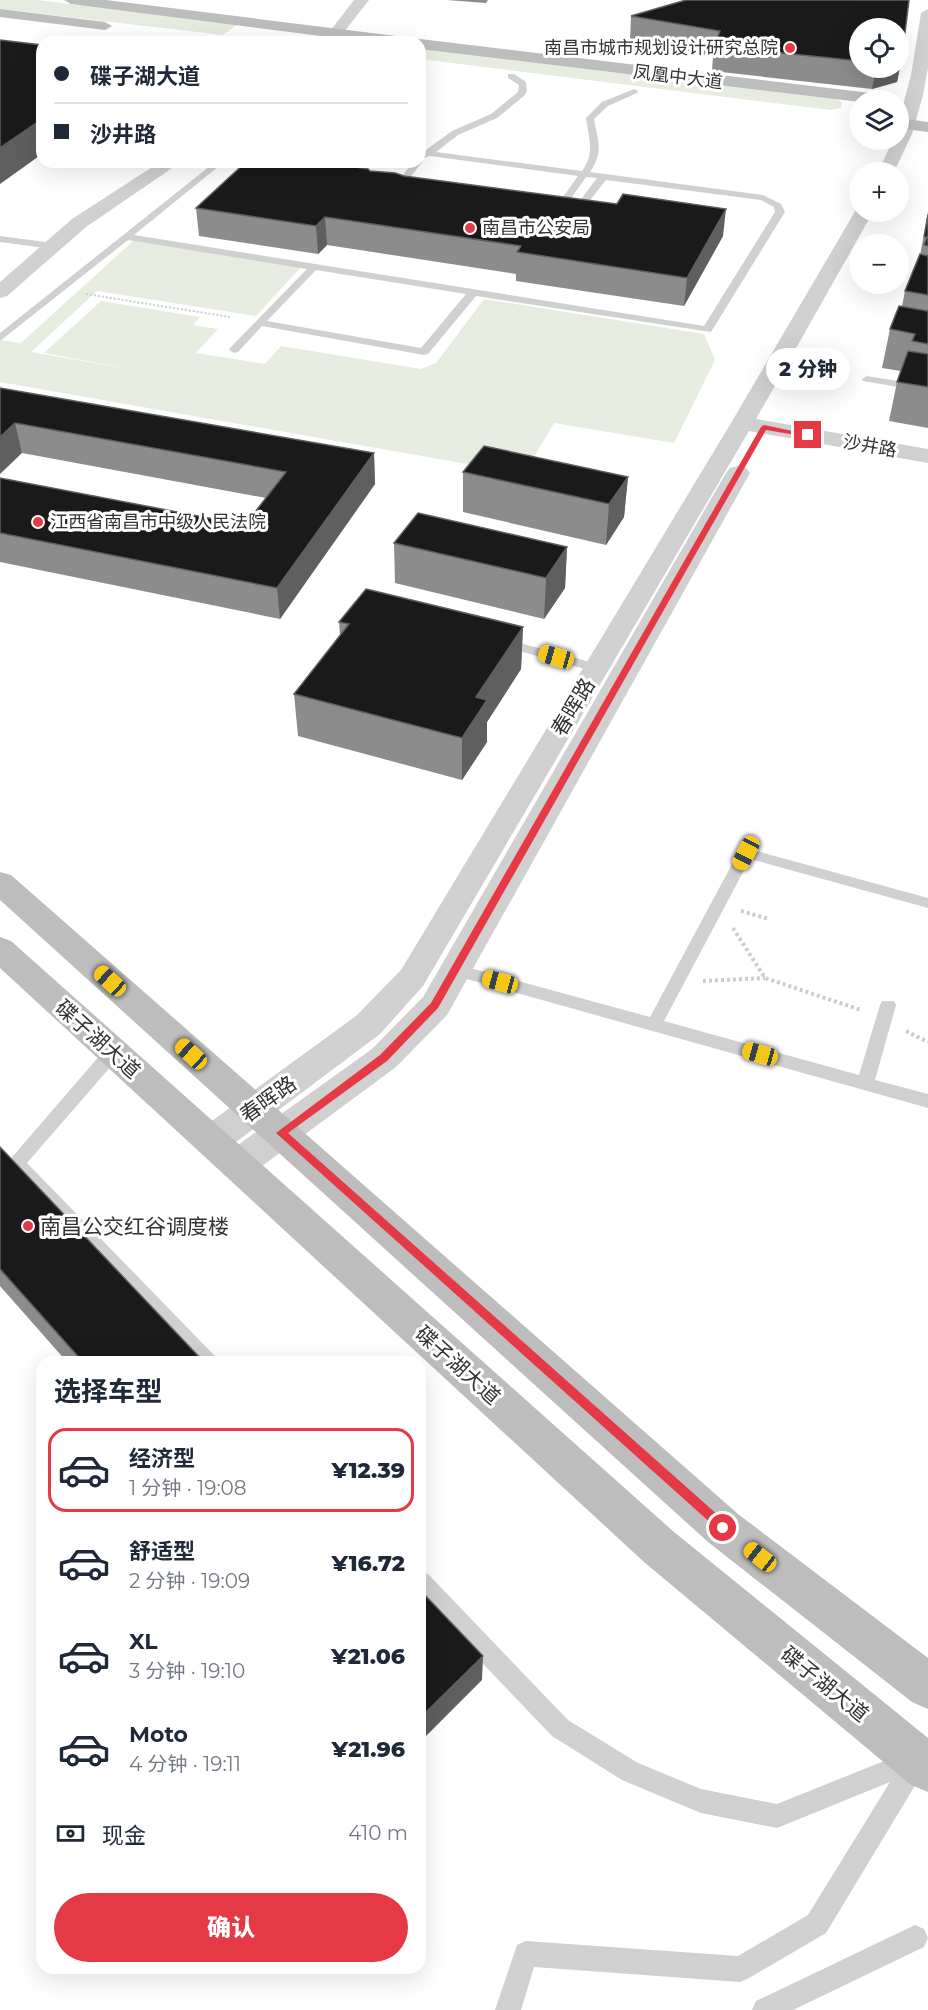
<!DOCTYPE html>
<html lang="zh">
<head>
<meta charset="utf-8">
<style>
  body { margin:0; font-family:Montserrat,"Noto Sans SC",sans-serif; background:#f6f6f7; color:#1f2937; height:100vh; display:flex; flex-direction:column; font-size:22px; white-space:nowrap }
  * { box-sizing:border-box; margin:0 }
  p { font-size:20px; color:#747a83 }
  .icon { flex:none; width:33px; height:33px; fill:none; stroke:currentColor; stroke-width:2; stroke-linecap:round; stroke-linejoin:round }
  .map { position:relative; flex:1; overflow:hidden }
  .details { position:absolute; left:36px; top:1356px; width:390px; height:618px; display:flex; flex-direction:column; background:#fff; border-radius:18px; box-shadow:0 6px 24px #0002 }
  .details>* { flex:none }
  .guide { position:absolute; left:36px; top:36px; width:390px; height:132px; border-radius:18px; box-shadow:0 6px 24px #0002; display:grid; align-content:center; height:132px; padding:0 18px; background:#fff }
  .fabs { position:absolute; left:849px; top:18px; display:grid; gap:12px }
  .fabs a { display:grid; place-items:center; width:60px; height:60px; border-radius:50%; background:#fff; box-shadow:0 6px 24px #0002; font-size:30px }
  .end { position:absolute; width:27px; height:27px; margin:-14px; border:8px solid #e63946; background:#fff; box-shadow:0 0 0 3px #fff }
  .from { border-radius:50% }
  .bubble { position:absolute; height:42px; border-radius:21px; background:#fff; box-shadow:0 6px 24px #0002; font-size:20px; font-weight:800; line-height:42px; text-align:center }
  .car { position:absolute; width:18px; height:36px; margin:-18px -9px; border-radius:8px; box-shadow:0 0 4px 2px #0007; background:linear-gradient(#f5c518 24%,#345 0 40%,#f5c518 0 76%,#345 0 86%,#f5c518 0) }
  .guide b { display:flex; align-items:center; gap:21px; height:57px; font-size:22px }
  .guide b+b { border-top:2px solid #e0e1e3 }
  .guide i { width:15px; height:15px; background:#1f2937 }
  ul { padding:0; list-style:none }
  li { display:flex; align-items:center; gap:18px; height:84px; margin:0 12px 9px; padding:0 6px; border:3px solid transparent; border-radius:18px }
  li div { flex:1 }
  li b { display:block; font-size:22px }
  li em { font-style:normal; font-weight:800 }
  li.on { border-color:#e63946 }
  li>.icon { width:54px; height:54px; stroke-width:1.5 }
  h2 { padding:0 18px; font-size:27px; line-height:72px }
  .pay { display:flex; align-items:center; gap:15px; height:66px; padding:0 18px; font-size:22px }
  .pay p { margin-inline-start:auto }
  .button { display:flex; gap:12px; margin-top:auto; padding:12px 18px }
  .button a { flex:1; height:69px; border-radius:36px; background:#e63946; color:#fff; font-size:24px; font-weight:800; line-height:69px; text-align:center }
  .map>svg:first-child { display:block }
</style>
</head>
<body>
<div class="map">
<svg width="928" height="2010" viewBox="0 0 928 2010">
  <rect width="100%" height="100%" fill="#fff"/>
  <path fill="#e6ecdf" d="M 0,0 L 37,0 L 238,24 L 223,35 L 0,9 Z
    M 420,48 L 834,98 L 842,102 L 841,108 L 831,110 L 420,59 Z
    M 133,241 L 302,266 L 256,316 L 97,291 L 31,352 L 147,372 L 44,353 L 101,301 L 200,317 L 193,325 L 218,329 L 196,353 L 265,364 L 281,346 L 421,369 L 436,363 L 484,299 L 704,334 L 715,360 L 674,443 L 554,423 L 524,474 L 0,382 L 0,340 L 21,343 Z"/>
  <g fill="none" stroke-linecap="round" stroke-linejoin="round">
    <path stroke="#cdcdcd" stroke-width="2" stroke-dasharray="2 2" stroke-linecap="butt" d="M 86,294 L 230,317"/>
    <path stroke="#cdcdcd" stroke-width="4" stroke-dasharray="3 3" stroke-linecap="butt" d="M 741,911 L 769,919
      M 733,928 L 765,978 L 861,1010
      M 703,981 L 765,978
      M 906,1031 L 928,1042"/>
    <path fill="#d0d0d0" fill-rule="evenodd" d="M 508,74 L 514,74 L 526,82 L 527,91 L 524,96 L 497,118 L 458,135 L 436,152 L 582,171 C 595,153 589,139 586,118 L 602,102 L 634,89 L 638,91 L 637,93 L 608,106 L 594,119 C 598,142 604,151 590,172 L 763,195 L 781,204 L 785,212 L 711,332 L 476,296 L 428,354 L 424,355 L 262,326 L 238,352 L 234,353 L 229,350 L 230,348 L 307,269 L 128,240 L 0,341 L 0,333 L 215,162 L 224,162 L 134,235 L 704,326 L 775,212 L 774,207 L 761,200 L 606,180 L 576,218 L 570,218 L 570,214 L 597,178 L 586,177 L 558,217 L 555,218 L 550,215 L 578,176 L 430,156 L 420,159 L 420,149 L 426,150 L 452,131 L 491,114 L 518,92 L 519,85 L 508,78 ZM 316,270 L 466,294 L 421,348 L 267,321 Z
      M 420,160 L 422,162 L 400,191 L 399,197 L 393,197 L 392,189 L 413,162 L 420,162 Z
      M 0,236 L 53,243 L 58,246 L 53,249 L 0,242 Z
      M 867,376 L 928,386 L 928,392 L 863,381 L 862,379 Z
      M 502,638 L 601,665 L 603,668 L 596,672 L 497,645 L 495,642 Z
      M 746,848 L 928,898 L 928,908 L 750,859 L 664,1021 L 859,1075 L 880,1005 L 882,1001 L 894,1001 L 896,1005 L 875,1080 L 928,1094 L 928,1108 L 456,976 L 450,974 L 448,970 L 450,966 L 456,964 L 650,1017 L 738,853 Z
      M 113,1046 L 119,1047 L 121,1052 L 119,1057 L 27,1163 L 215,1356 L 218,1362 L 195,1362 L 7,1163 L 107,1047 Z
      M 420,1571 L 428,1574 L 568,1720 L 638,1763 L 701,1789 L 777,1804 L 914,1749 L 925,1753 L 928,1759 L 925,1769 L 826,1933 L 749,1978 L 740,1982 L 534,1967 L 521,2010 L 495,2010 L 517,1945 L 526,1941 L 738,1956 L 808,1915 L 890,1782 L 777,1828 L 701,1813 L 622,1780 L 552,1736 L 420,1598 Z
      M 915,1925 L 924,1929 L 928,1938 L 924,1947 L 793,2010 L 752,2010 L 756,2001 Z"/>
    <path fill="#d0d0d0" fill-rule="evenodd" d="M 354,0 L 369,0 L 340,37 L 334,42 L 317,42 L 330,31 Z
      M 928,9 L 928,68 L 923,95 L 912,134 L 894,172 L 878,172 L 893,140 L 898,140 L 898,124 L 911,75 L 921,13 Z
      M 160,162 L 181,162 L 86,227 L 7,296 L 0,298 L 0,282 L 72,219 Z
      M 857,208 L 860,208 L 860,212 L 873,212 L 756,419 L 928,449 L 928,463 L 749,431 L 423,986 L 380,1034 L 224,1151 L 211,1155 L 198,1151 L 193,1141 L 198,1131 L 356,1016 L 401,970 L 731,423 Z
      M 738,466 L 746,468 L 750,473 L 447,1015 L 396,1067 L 250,1175 L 237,1180 L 224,1175 L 219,1165 L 224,1155 L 372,1049 L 423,997 L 726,473 L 730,468 Z"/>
    <path fill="#bdbdbd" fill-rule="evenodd" d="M 64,0 L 106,0 L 404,37 L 412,42 L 368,42 L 71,4 Z
      M 0,9 L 105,22 L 112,26 L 105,30 L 0,17 Z
      M 420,39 L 887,95 L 895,100 L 860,102 L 420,49 L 420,42 L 414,42 Z
      M 898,118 L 928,122 L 928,132 L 898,128 Z
      M 0,872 L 11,875 L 738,1514 L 928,1658 L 928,1709 L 912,1702 L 708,1542 L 0,900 Z
      M 0,937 L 11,941 L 674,1532 L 928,1738 L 928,1792 L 911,1785 L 644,1562 L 0,968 Z"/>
  </g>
  <path fill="#8c8c8c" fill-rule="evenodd" d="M 447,0 L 488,0 L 486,3 Z
    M 685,0 L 909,0 L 902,57 L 897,82 L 872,89 L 712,71 L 713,56 L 630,41 L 631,16 ZM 860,28 L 898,28 L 898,68 L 860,68 Z
    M 246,162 L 356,162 L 357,167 L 370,171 L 404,176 L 723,236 L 684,306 L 516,281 L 516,274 L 327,245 L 318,254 L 199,236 L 196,208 Z
    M 928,211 L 928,428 L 889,421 L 897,382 L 901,371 L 882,368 L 890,329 L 902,306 L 905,291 L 920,256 Z
    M 0,388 L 374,453 L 375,484 L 280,619 L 0,562 L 0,478 L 245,525 L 266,498 L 22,453 Z
    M 463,472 L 628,477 L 624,517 L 606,545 L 463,512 Z
    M 394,543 L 567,547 L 565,588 L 544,619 L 395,583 Z
    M 339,622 L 523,627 L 521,669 L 487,722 L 487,742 L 462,780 L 298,736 L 294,694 L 340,636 Z
    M 0,1147 L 204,1362 L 67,1362 L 0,1286 Z"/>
  <path fill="#5f5f5f" d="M 902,57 L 897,82 L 872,89 L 876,68 L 898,68 L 898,58 Z
    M 42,119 L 42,154 L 0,184 L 0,148 Z
    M 353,162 L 356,162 L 357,186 L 349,166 Z
    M 726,209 L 723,236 L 684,306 L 687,278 Z
    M 325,217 L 327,245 L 318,254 L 316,226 Z
    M 15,423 L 22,453 L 0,474 L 0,437 Z
    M 374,453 L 375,484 L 280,619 L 277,588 Z
    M 628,477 L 624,517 L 606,545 L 609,504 Z
    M 567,547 L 565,588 L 544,619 L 546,578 Z
    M 523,627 L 521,669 L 487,722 L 487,742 L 462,780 L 462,738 L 476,697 Z
    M 483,1656 L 482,1680 L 420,1742 L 420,1718 Z"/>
  <path fill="#1a1a1a" stroke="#5f5f5f" stroke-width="1.5" d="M 686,0 L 909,0 L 902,57 L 898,58 L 898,28 L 860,28 L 860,61 L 714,46 L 720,31 L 631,16 Z
    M 0,40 L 42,45 L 42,119 L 0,148 Z
    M 246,162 L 353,162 L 349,166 L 368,169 L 370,171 L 395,173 L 404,176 L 617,204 L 623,194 L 726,209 L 687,278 L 517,252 L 521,246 L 325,217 L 316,226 L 196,208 Z
    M 928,215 L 928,246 L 924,245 L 927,237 L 924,237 Z
    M 920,254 L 928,256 L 928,295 L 905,291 Z
    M 899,306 L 928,311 L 928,344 L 912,341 L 915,334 L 890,329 Z
    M 908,351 L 928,354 L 928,387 L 897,382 Z
    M 0,388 L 374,453 L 277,588 L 0,533 L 0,478 L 245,525 L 286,472 L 15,423 L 0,437 Z
    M 484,446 L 628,477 L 609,504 L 463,472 Z
    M 418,513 L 567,547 L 546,578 L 394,543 Z
    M 366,589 L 523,627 L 476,697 L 487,700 L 462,738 L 294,694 L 349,624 L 339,622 Z
    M 0,1147 L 204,1362 L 83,1362 L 0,1269 Z
    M 420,1590 L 483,1656 L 420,1718 Z"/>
  <path fill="#e63946" d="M 764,425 L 812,435 L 808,437 L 766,430 L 438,1008 L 387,1061 L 288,1133 L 728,1524 L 730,1528 L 728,1532 L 723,1534 L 276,1133 L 380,1055 L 431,1003 L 761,427 Z"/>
  <g fill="#e63946" stroke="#fff" stroke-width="2">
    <circle cx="790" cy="48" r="6"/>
    <circle cx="470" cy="228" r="6"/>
    <circle cx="38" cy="522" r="6"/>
    <circle cx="28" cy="1226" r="6"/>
  </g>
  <g text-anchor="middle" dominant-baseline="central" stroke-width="6" stroke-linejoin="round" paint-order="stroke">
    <g font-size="18" fill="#333" stroke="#fff" text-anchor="start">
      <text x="778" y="48" text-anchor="end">南昌市城市规划设计研究总院</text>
      <text x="482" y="228">南昌市公安局</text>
      <text x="50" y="522">江西省南昌市中级人民法院</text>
    </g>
    <g font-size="18" fill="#333" stroke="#fff">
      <text transform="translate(678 77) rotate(7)">凤凰中大道</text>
      <text transform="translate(870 446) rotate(10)">沙井路</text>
    </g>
    <g font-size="21" fill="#333" stroke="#fff">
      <text transform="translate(573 707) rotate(-59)">春晖路</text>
      <text transform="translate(98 1039) rotate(42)">碟子湖大道</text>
      <text transform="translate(268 1099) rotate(-36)">春晖路</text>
      <text transform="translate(458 1365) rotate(42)">碟子湖大道</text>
      <text transform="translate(825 1684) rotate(39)">碟子湖大道</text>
    </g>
    <g font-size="21" fill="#333" stroke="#fff" text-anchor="start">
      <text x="40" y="1226">南昌公交红谷调度楼</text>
    </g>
  </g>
</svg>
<div class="fabs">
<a><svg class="icon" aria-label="locate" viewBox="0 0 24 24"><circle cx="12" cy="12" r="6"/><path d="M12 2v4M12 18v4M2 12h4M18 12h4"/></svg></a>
<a><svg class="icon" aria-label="layers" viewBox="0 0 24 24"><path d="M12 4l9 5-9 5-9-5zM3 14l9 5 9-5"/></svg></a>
<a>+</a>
<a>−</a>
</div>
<i class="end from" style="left:723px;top:1528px"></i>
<i class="end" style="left:808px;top:435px"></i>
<div class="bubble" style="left:766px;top:348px;width:84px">2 分钟</div>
<i class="car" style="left:556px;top:657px;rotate:286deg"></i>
<i class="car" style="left:746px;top:853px;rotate:208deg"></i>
<i class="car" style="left:110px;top:981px;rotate:312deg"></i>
<i class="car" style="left:500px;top:982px;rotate:285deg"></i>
<i class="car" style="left:191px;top:1054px;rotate:312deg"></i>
<i class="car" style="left:760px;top:1054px;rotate:286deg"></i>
<i class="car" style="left:760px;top:1557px;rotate:308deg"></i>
<div class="guide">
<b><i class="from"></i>碟子湖大道</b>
<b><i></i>沙井路</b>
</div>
<section class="details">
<h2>选择车型</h2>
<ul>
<li class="on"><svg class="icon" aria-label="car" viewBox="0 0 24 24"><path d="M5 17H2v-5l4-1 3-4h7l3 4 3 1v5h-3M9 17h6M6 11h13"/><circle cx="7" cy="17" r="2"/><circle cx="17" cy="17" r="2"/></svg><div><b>经济型</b><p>1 分钟 · 19:08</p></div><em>¥12.39</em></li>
<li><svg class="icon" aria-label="car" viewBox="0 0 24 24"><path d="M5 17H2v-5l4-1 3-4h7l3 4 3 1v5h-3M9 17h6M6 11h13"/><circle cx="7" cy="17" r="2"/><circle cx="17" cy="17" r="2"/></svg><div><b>舒适型</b><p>2 分钟 · 19:09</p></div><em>¥16.72</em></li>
<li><svg class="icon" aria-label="car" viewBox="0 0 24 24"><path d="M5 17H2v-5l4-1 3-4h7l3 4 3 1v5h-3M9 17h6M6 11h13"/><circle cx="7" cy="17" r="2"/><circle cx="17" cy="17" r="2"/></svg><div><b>XL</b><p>3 分钟 · 19:10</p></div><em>¥21.06</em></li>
<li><svg class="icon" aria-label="car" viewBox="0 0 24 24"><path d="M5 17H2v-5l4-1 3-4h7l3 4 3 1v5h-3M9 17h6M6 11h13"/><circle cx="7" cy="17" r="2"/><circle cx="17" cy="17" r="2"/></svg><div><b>Moto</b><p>4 分钟 · 19:11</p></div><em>¥21.96</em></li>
</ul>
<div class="pay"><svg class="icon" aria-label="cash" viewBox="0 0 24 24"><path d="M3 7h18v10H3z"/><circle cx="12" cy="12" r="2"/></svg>现金<p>410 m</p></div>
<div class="button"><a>确认</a></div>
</section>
</div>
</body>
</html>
